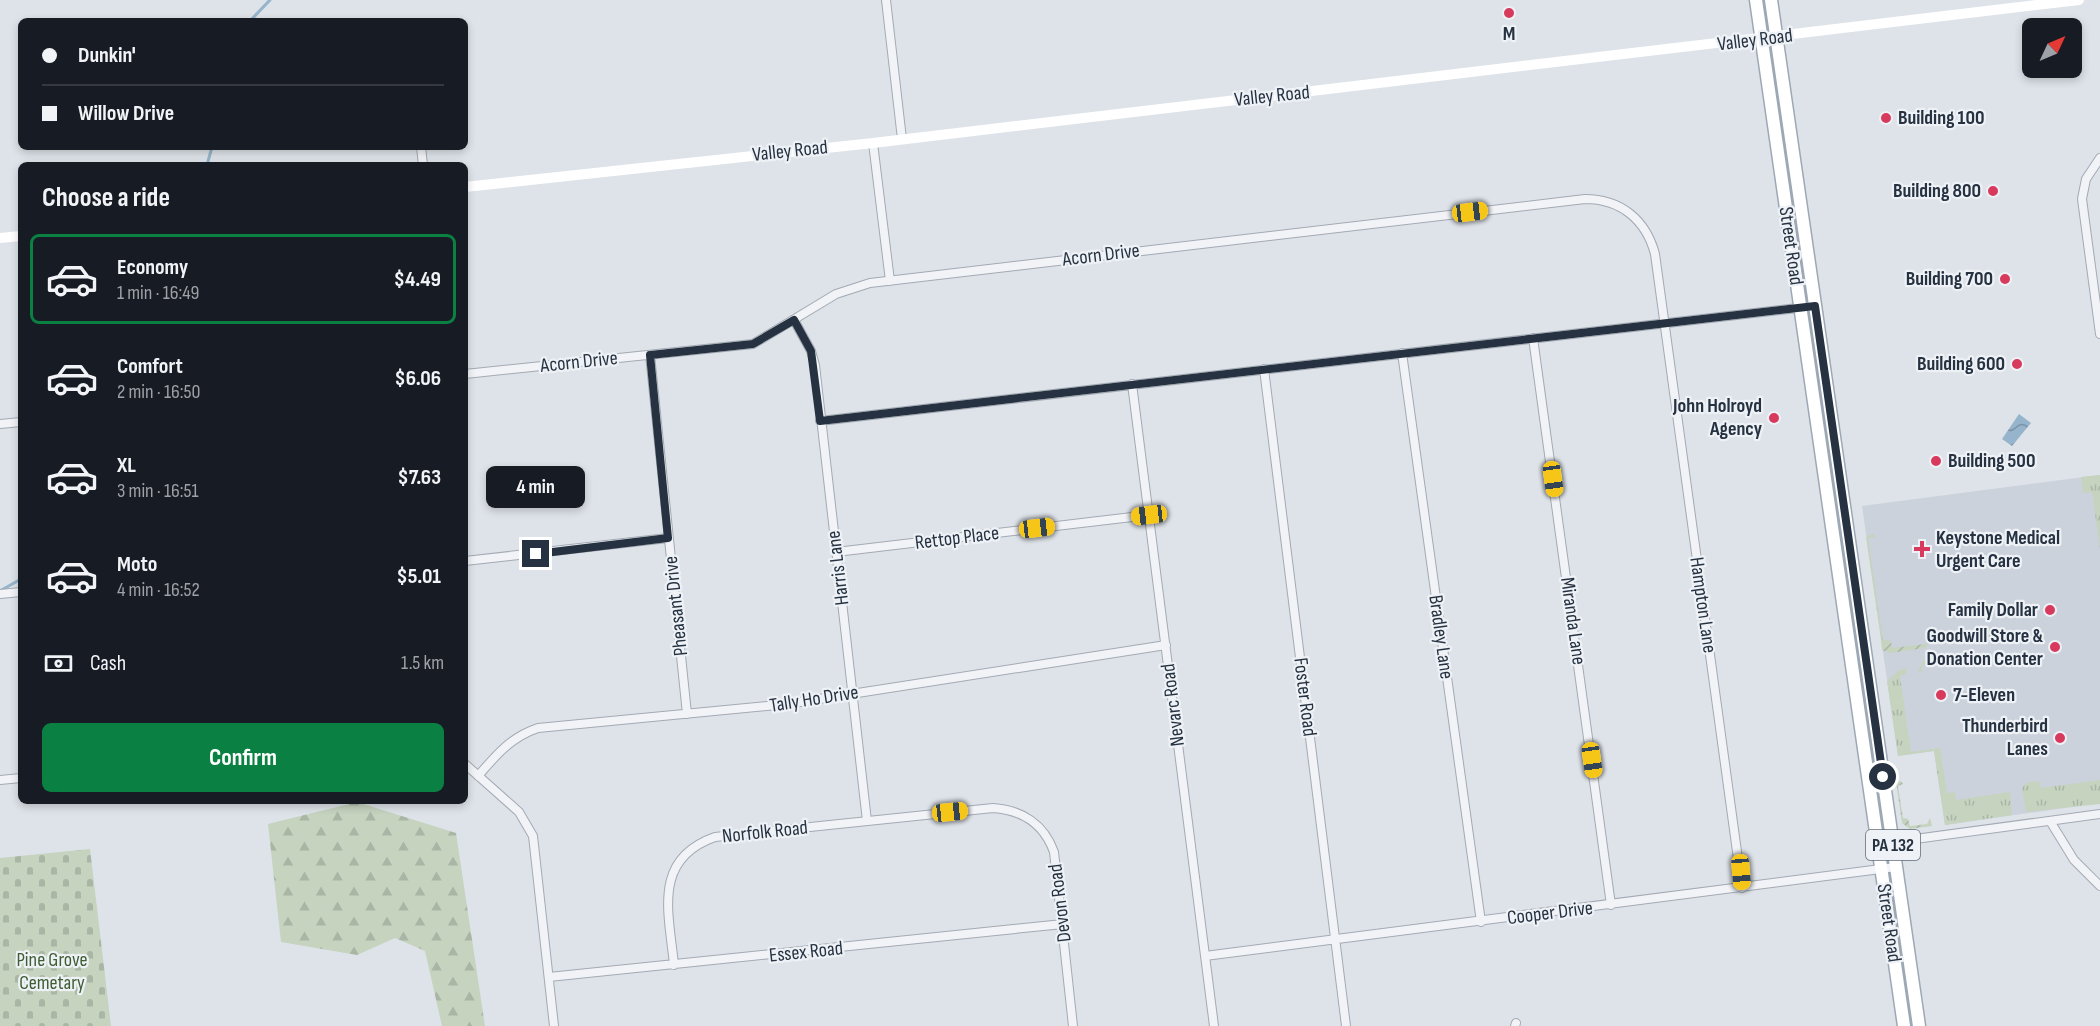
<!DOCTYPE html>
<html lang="en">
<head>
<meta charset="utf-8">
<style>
  body { margin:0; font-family:"Sofia Sans Condensed",sans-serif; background:#242831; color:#f1f3f6; height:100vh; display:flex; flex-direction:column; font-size:22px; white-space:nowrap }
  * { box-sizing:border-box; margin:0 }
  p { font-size:20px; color:#9ea1a6 }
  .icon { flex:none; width:33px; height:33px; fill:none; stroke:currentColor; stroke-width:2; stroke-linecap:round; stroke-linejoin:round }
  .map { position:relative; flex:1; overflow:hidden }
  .details { position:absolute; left:18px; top:162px; width:450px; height:642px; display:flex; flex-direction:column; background:#171b24; border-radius:9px; box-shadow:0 3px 9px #0003 }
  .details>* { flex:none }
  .banner { position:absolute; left:18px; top:18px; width:450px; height:132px; border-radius:9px; box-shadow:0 3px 9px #0003; display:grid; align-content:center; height:132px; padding:0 24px; background:#171b24 }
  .needle { width:39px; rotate:46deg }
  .fabs { position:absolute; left:2022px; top:18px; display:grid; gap:12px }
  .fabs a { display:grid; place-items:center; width:60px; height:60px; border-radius:9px; background:#171b24; box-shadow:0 3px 9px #0003; font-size:30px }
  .end { position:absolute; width:27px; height:27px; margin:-14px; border:8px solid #263241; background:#fff; box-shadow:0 0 0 3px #fff }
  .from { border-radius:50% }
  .bubble { position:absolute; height:42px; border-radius:9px; background:#171b24; box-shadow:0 3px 9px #0003; font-size:20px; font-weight:700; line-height:42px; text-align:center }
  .car { position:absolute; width:18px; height:36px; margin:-18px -9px; border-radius:8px; box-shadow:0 0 4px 2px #0007; background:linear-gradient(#f5c518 24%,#345 0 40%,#f5c518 0 76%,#345 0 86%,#f5c518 0) }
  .banner b { display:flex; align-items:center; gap:21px; height:57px; font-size:22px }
  .banner b+b { border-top:2px solid #363941 }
  .banner i { width:15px; height:15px; background:#f1f3f6 }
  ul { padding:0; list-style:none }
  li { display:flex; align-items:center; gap:18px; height:90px; margin:0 12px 9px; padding:0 12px; border:3px solid transparent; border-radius:9px }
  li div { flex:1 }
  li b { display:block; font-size:22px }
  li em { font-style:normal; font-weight:700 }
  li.current { border-color:#0b8043 }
  li>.icon { width:54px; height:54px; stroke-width:1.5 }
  h2 { padding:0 24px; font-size:27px; line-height:72px }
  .pay { display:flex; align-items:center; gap:15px; height:66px; padding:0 24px; font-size:22px }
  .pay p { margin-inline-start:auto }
  .primary-button { display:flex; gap:12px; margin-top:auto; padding:12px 24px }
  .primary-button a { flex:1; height:69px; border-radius:9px; background:#0b8043; color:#fff; font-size:24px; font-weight:700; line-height:69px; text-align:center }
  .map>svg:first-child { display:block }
</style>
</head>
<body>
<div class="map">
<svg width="2100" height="1026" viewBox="0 0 2100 1026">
  <defs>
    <pattern id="grass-tufts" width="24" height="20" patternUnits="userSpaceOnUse" patternTransform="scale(1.5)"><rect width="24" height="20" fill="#c5d3bf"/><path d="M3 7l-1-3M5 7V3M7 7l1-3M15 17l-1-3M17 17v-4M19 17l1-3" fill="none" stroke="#a9b6a5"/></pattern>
    <pattern id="forest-firs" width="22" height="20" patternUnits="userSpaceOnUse" patternTransform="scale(1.5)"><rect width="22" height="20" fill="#c5d3bf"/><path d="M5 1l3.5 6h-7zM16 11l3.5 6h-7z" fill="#a9b6a5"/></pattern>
    <pattern id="cemetery-stones" width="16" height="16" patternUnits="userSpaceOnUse" patternTransform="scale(1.5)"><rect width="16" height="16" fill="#c5d3bf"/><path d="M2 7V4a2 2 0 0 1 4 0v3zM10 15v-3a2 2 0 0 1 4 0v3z" fill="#a9b6a5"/></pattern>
    <pattern id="garden-furrows" width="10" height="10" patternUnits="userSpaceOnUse" patternTransform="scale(1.5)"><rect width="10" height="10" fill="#c5d3bf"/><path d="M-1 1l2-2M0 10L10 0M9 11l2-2" fill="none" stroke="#a9b6a5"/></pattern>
    <pattern id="water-waves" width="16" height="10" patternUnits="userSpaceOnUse" patternTransform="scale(1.5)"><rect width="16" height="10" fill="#96b4cb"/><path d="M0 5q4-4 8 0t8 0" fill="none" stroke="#7a93a6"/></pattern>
  </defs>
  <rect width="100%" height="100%" fill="#dee3e9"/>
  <path fill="#ccd2db" d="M 2100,475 L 2100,803 L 1945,825 L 1934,751 L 1898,756 L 1862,506 Z"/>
  <path fill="url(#grass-tufts)" d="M 2100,475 L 2100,549 L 2092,492 L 2083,493 L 2081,477 Z
    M 1874,533 L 1875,537 L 1868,538 L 1883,639 L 1881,639 L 1866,537 Z
    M 1907,668 L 1906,674 L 1900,676 L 1911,752 L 1940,748 L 1947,793 L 1955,792 L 1956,800 L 2010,792 L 2012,815 L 1945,825 L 1934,751 L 1898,756 L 1887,681 L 1898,671 Z
    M 2100,780 L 2100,804 L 2026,812 L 2022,788 L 2026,783 L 2039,781 L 2041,788 Z"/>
  <path fill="url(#forest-firs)" d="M 357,802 L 456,833 L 485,1026 L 442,1026 L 425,951 L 395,938 L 357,955 L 281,942 L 268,824 Z"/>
  <path fill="url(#cemetery-stones)" d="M 90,849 L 111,1026 L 0,1026 L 0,858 Z"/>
  <path fill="url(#garden-furrows)" d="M 1992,627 L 1996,631 L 1991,638 L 1946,644 L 1940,637 L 1943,634 L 1945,641 L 1988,635 L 1988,629 Z
    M 1926,636 L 1929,637 L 1929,642 L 1925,648 L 1890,653 L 1882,650 L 1881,639 L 1891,641 L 1892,648 L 1926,644 Z
    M 1985,653 L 1992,657 L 1992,663 L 1987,656 L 1922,665 L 1922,672 L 1918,671 L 1923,661 Z
    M 1901,781 L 1903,784 L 1898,786 L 1903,818 L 1908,819 L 1910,826 L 1927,824 L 1930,818 L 1932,826 L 1910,829 L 1902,823 L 1896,782 Z"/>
  <path fill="url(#water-waves)" d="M 2019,414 L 2031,423 L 2012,446 L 2002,439 Z"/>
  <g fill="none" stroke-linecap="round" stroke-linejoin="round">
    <path stroke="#96b4cb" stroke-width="3" d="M 250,21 L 270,0
      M 207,165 L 212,147
      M 0,591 L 21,579"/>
    <g stroke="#a3aab3" stroke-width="10">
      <path id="street" d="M 886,0 L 902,139
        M 873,143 L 890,281
        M 421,147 L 423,165
        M 2100,158 L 2086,179 L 2082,199 L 2100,334
        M 794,320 L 811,351 L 815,365 L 867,821
        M 1533,338 L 1611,905
        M 1402,353 L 1481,922
        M 650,355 L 687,714
        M 1264,369 L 1346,1026
        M 465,374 L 753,344 L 836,294 L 870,283 L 1585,199 C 1621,199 1646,220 1655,254 L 1742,888
        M 1132,384 L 1214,1026
        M 820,421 L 1815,306
        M 0,424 L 21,422
        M 836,552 L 1149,515
        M 465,561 L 668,538
        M 0,594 L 21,592
        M 465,764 L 519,812 L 533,836 L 554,1026
        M 478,776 C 496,755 511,737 538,728 L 787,704 L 1166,645
        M 0,780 L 21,778
        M 2050,821 L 2074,860 L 2100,886
        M 1878,844 L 2100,814
        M 1205,956 L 1896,867
        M 674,965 C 669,913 652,859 715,837 L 993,808 C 1022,810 1044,824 1054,852 L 1073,1026
        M 549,977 L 1063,924
        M 1515,1026 L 1516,1023"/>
    </g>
    <g stroke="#9da8b5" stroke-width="15">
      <path id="primary" d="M 1756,0 L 1904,1026
        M 1771,0 L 1919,1026"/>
    </g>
    <use href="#street" stroke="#f1f3f7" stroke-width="8"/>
    <path stroke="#fff" stroke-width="10" d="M 465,187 L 873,143 L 2079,0
      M 0,238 L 21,236"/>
    <use href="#primary" stroke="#fff" stroke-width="12"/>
  </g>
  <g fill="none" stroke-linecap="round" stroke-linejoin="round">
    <path stroke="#263241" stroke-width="8" d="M 536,554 L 668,538 L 650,355 L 753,344 L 794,320 L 811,351 L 820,421 L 1815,306 L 1883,777"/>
  </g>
  <g fill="#d73a5d" stroke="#eef2f6" stroke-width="2">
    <circle cx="1509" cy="13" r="6"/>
    <circle cx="1886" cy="118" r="6"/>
    <circle cx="1993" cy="191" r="6"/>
    <circle cx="2005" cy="279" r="6"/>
    <circle cx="2017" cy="364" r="6"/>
    <circle cx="1774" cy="418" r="6"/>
    <circle cx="1936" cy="461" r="6"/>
    <path d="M1919 540h6v6h6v6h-6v6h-6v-6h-6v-6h6z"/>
    <circle cx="2050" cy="610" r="6"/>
    <circle cx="2055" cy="647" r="6"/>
    <circle cx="1941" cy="695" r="6"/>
    <circle cx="2060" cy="738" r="6"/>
  </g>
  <g text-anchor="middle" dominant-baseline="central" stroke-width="4.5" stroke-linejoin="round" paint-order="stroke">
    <rect fill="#eef2f6" stroke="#626c77" stroke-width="1.5" x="1866" y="830" width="54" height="30" rx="4.5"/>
    <g font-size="18" font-weight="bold" fill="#263241">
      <text x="1893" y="845">PA 132</text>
    </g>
    <g font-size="20" font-weight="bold" fill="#263241" stroke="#eef2f6" text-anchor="end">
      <text x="1509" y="34" text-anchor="middle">M</text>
      <text x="1898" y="118" text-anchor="start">Building 100</text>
      <text x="1981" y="191">Building 800</text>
      <text x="1993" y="279">Building 700</text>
      <text x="2005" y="364">Building 600</text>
      <text x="1762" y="406">John Holroyd<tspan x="1762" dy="23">Agency</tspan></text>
      <text x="1948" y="461" text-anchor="start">Building 500</text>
      <text x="1936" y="538" text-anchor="start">Keystone Medical<tspan x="1936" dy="23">Urgent Care</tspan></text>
      <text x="2038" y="610">Family Dollar</text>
      <text x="2043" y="636">Goodwill Store &amp;<tspan x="2043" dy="23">Donation Center</tspan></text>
      <text x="1953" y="695" text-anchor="start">7-Eleven</text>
      <text x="2048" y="726">Thunderbird<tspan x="2048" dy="23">Lanes</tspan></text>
    </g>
    <g font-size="20" fill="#263241" stroke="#eef2f6">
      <text transform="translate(1755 40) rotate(-7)">Valley Road</text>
      <text transform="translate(1272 96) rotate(-6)">Valley Road</text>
      <text transform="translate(790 151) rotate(-6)">Valley Road</text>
      <text transform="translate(1791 246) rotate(82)">Street Road</text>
      <text transform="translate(1101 255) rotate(-7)">Acorn Drive</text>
      <text transform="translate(579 362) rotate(-6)">Acorn Drive</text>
      <text transform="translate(957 538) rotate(-7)">Rettop Place</text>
      <text transform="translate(838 568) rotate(-97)">Harris Lane</text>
      <text transform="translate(1703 605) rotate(82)">Hampton Lane</text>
      <text transform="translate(676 606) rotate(-96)">Pheasant Drive</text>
      <text transform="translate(1573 621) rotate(82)">Miranda Lane</text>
      <text transform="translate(1441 637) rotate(82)">Bradley Lane</text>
      <text transform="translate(1305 697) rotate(83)">Foster Road</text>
      <text transform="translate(814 699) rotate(-9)">Tally Ho Drive</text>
      <text transform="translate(1173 705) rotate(-97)">Nevarc Road</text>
      <text transform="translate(765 832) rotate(-6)">Norfolk Road</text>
      <text transform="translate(1060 903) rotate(-97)">Devon Road</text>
      <text transform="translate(1550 913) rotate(-7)">Cooper Drive</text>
      <text transform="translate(1889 923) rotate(82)">Street Road</text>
      <text transform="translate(806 952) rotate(-6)">Essex Road</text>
    </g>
    <g font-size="20" fill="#3e5d33" stroke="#eef2f6">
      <text x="52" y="960">Pine Grove<tspan x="52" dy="23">Cemetary</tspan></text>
    </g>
  </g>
</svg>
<div class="fabs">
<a><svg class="needle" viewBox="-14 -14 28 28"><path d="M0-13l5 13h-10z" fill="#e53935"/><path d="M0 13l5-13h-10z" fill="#9ea1a6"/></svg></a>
</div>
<i class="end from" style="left:1883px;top:777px"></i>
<i class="end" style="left:536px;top:554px"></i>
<div class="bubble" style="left:486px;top:466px;width:99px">4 min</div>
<i class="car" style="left:1470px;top:212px;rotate:83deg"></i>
<i class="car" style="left:1553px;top:479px;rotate:172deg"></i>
<i class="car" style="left:1149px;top:515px;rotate:263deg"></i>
<i class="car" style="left:1037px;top:528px;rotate:83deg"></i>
<i class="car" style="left:1592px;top:760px;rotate:172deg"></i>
<i class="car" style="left:950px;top:812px;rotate:84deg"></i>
<i class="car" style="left:1741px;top:872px;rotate:175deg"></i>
<div class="banner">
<b><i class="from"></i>Dunkin'</b>
<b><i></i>Willow Drive</b>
</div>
<section class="details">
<h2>Choose a ride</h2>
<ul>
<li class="current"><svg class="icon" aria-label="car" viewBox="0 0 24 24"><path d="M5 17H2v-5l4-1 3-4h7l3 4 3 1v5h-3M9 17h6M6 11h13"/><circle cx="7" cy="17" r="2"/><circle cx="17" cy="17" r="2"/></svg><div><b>Economy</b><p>1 min · 16:49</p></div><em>$4.49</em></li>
<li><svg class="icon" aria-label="car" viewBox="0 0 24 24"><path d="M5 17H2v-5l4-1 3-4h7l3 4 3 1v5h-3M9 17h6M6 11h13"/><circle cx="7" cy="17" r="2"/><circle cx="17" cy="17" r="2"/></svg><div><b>Comfort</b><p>2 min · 16:50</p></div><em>$6.06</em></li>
<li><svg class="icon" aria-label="car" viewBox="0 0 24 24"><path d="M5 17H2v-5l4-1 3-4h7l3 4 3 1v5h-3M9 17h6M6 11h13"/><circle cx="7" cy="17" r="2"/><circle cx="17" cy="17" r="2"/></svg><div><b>XL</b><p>3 min · 16:51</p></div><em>$7.63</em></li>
<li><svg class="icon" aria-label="car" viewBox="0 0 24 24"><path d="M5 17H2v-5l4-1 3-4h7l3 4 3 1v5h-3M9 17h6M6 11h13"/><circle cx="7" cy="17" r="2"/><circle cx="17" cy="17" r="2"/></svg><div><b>Moto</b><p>4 min · 16:52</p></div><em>$5.01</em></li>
</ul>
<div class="pay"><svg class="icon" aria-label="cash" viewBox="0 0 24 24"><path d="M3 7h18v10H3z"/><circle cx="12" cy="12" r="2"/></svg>Cash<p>1.5 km</p></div>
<div class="primary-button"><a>Confirm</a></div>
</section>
</div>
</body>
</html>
